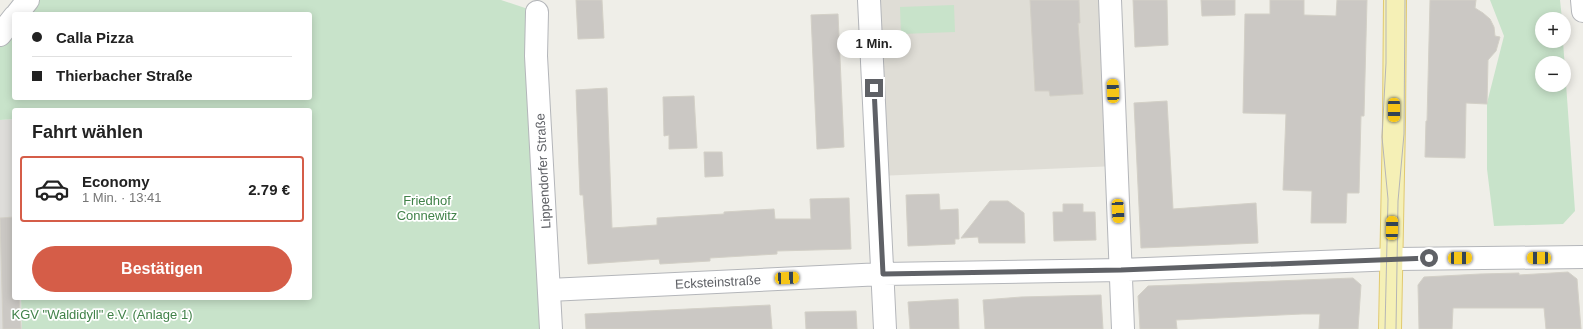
<!DOCTYPE html>
<html lang="de">
<head>
<meta charset="utf-8">
<style>
  body { margin:0; font-family:Arial,sans-serif; background:#f6f6f6; color:#222; height:100vh; display:flex; flex-direction:column; font-size:15px; white-space:nowrap }
  * { box-sizing:border-box; margin:0 }
  p { font-size:13px; color:#767676 }
  .icon { flex:none; width:22px; height:22px; fill:none; stroke:currentColor; stroke-width:2; stroke-linecap:round; stroke-linejoin:round }
  .map { position:relative; flex:1; overflow:hidden }
  .sheet { position:absolute; left:12px; top:108px; width:300px; height:192px; display:flex; flex-direction:column; background:#fff; border-radius:4px; box-shadow:0 2px 10px #0003 }
  .sheet>* { flex:none }
  .guide { position:absolute; left:12px; top:12px; width:300px; height:88px; border-radius:4px; box-shadow:0 2px 10px #0003; display:grid; align-content:center; height:88px; padding:0 20px; background:#fff }
  .controls { position:absolute; left:1535px; top:12px; display:grid; gap:8px }
  .controls a { display:grid; place-items:center; width:36px; height:36px; border-radius:50%; background:#fff; box-shadow:0 2px 10px #0003; font-size:20px }
  .end { position:absolute; width:18px; height:18px; margin:-9px; border:5px solid #5f6166; background:#fff; box-shadow:0 0 0 2px #fff }
  .from { border-radius:50% }
  .bubble { position:absolute; height:28px; border-radius:14px; background:#fff; box-shadow:0 2px 10px #0003; font-size:13px; font-weight:700; line-height:28px; text-align:center }
  .car { position:absolute; width:12px; height:24px; margin:-12px -6px; border-radius:5px; box-shadow:0 0 3px 1px #0007; background:linear-gradient(#f5c518 24%,#345 0 40%,#f5c518 0 76%,#345 0 86%,#f5c518 0) }
  .guide b { display:flex; align-items:center; gap:14px; height:38px; font-size:15px }
  .guide b+b { border-top:1px solid #e0e0e0 }
  .guide i { width:10px; height:10px; background:#222 }
  ul { padding:0; list-style:none }
  li { display:flex; align-items:center; gap:12px; height:66px; margin:0 8px 6px; padding:0 12px; border:2px solid transparent; border-radius:4px }
  li div { flex:1 }
  li b { display:block; font-size:15px }
  li em { font-style:normal; font-weight:700 }
  li.selected { border-color:#d55d48 }
  li>.icon { width:36px; height:36px; stroke-width:1.5 }
  h2 { padding:0 20px; font-size:18px; line-height:48px }
  .action { display:flex; gap:8px; margin-top:auto; padding:8px 20px }
  .action a { flex:1; height:46px; border-radius:24px; background:#d55d48; color:#fff; font-size:16px; font-weight:700; line-height:46px; text-align:center }
  .map>svg:first-child { display:block }
</style>
</head>
<body>
<div class="map">
<svg width="1583" height="329" viewBox="0 0 1583 329">
  <rect width="100%" height="100%" fill="#efeee8"/>
  <path fill="#deddda" d="M 14,119 L 14,298 L 21,298 L 22,329 L 0,329 L 0,120 Z"/>
  <path fill="#dfddd6" d="M 869,0 L 1110,0 L 1116,166 L 878,176 Z"/>
  <path fill="#c8e3ca" fill-rule="evenodd" d="M 28,0 L 501,0 L 537,12 L 551,329 L 22,329 L 21,298 L 310,298 L 310,110 L 14,110 L 14,119 L 0,120 L 0,35 L 14,17 L 14,98 L 310,98 L 310,14 L 17,14 Z
    M 1490,0 L 1560,0 L 1562,19 L 1542,19 L 1542,41 L 1563,41 L 1575,211 L 1563,224 L 1494,226 L 1487,169 L 1487,103 L 1504,36 ZM 1542,63 L 1564,63 L 1564,85 L 1542,85 Z
    M 954,5 L 955,32 L 901,34 L 900,7 Z"/>
  <path fill="#cbc8c4" stroke="#d3d0c7" d="M 576,0 L 602,0 L 604,38 L 578,39 Z
    M 1030,0 L 1079,0 L 1080,23 L 1078,23 L 1083,94 L 1050,96 L 1049,91 L 1035,91 Z
    M 1133,0 L 1167,0 L 1168,45 L 1135,47 Z
    M 1201,0 L 1235,0 L 1235,15 L 1202,16 Z
    M 1270,0 L 1304,0 L 1304,15 L 1336,16 L 1337,0 L 1367,0 L 1364,116 L 1361,116 L 1359,193 L 1347,193 L 1346,223 L 1311,223 L 1312,191 L 1283,190 L 1286,114 L 1243,113 L 1245,14 L 1270,14 Z
    M 1430,0 L 1476,0 L 1475,8 L 1483,13 L 1490,19 L 1494,27 L 1495,36 L 1500,37 L 1496,51 L 1488,60 L 1487,104 L 1466,103 L 1465,158 L 1425,157 L 1426,121 L 1427,121 Z
    M 838,14 L 844,147 L 817,149 L 811,15 Z
    M 607,88 L 612,228 L 657,225 L 657,218 L 724,214 L 724,212 L 774,209 L 775,219 L 811,219 L 810,199 L 849,198 L 851,249 L 777,251 L 777,254 L 710,258 L 710,261 L 660,264 L 659,259 L 588,264 L 583,195 L 580,195 L 576,90 Z
    M 694,96 L 697,148 L 669,149 L 669,135 L 664,136 L 663,97 Z
    M 1167,101 L 1173,209 L 1256,203 L 1258,243 L 1141,248 L 1134,103 Z
    M 704,152 L 722,152 L 723,176 L 705,177 Z
    M 939,194 L 940,210 L 958,209 L 959,239 L 955,239 L 955,244 L 908,246 L 906,195 Z
    M 990,201 L 1008,201 L 1024,213 L 1025,243 L 979,243 L 978,237 L 961,238 Z
    M 1063,204 L 1083,204 L 1083,212 L 1095,212 L 1096,240 L 1054,241 L 1053,212 L 1063,212 Z
    M 14,217 L 14,298 L 19,298 L 21,329 L 3,329 L 0,218 Z
    M 1568,272 L 1577,279 L 1581,329 L 1546,329 L 1544,308 L 1453,308 L 1452,329 L 1419,329 L 1418,285 L 1424,277 L 1480,274 L 1519,273 L 1519,275 Z
    M 1353,278 L 1361,285 L 1358,329 L 1319,329 L 1320,314 L 1302,314 L 1176,320 L 1177,329 L 1140,329 L 1138,296 L 1148,286 Z
    M 1101,295 L 1103,329 L 985,329 L 983,300 L 1021,297 Z
    M 958,299 L 959,329 L 910,329 L 908,302 Z
    M 770,305 L 772,329 L 586,329 L 585,314 Z
    M 856,311 L 857,329 L 806,329 L 805,312 Z"/>
  <g fill="none" stroke-linecap="round" stroke-linejoin="round">
    <g stroke="#b4b6ba" stroke-width="24">
      <path id="minor" d="M 869,0 L 885,329
        M 1110,0 L 1123,329
        M 1582,0 L 1583,11
        M 537,12 L 536,56 L 551,329
        M 17,14 L 28,0
        M 0,35 L 14,17
        M 549,290 L 883,274 L 1121,270 L 1397,259 L 1583,257"/>
    </g>
    <g stroke="#e1c96f" stroke-width="24">
      <path id="major" d="M 1390,329 L 1394,121 L 1395,0"/>
    </g>
    <use href="#minor" stroke="#fff" stroke-width="22"/>
    <use href="#major" stroke="#f5f0b6" stroke-width="22"/>
    <path stroke="#b5b5b6" stroke-width="1" d="M 1385,329 L 1388,199 L 1382,137 L 1386,63 L 1386,0
      M 1396,329 L 1398,201 L 1404,134 L 1405,0"/>
  </g>
  <g fill="none" stroke-linecap="round" stroke-linejoin="round">
    <path stroke="#5f6166" stroke-width="5" d="M 874,88 L 883,274 L 1121,270 L 1429,258"/>
  </g>
  <g text-anchor="middle" dominant-baseline="central" stroke-width="3.5" stroke-linejoin="round" paint-order="stroke">
    <g font-size="13" fill="#5f6166" stroke="#fff">
      <text transform="translate(543 171) rotate(-93)">Lippendorfer Straße</text>
      <text transform="translate(718 282) rotate(-3)">Ecksteinstraße</text>
    </g>
    <g font-size="13" fill="#418249" stroke="#fff">
      <text x="427" y="200">Friedhof<tspan x="427" dy="15">Connewitz</tspan></text>
      <text x="102" y="314">KGV "Waldidyll" e.V. (Anlage 1)</text>
    </g>
  </g>
</svg>
<div class="controls">
<a>+</a>
<a>−</a>
</div>
<i class="end from" style="left:1429px;top:258px"></i>
<i class="end" style="left:874px;top:88px"></i>
<div class="bubble" style="left:837px;top:30px;width:74px">1 Min.</div>
<i class="car" style="left:1113px;top:91px;rotate:358deg"></i>
<i class="car" style="left:1394px;top:110px;rotate:180deg"></i>
<i class="car" style="left:1118px;top:211px;rotate:177deg"></i>
<i class="car" style="left:1392px;top:228px;rotate:1deg"></i>
<i class="car" style="left:1460px;top:258px;rotate:89deg"></i>
<i class="car" style="left:1539px;top:258px;rotate:270deg"></i>
<i class="car" style="left:787px;top:278px;rotate:87deg"></i>
<div class="guide">
<b><i class="from"></i>Calla Pizza</b>
<b><i></i>Thierbacher Straße</b>
</div>
<section class="sheet">
<h2>Fahrt wählen</h2>
<ul>
<li class="selected"><svg class="icon" aria-label="car" viewBox="0 0 24 24"><path d="M5 17H2v-5l4-1 3-4h7l3 4 3 1v5h-3M9 17h6M6 11h13"/><circle cx="7" cy="17" r="2"/><circle cx="17" cy="17" r="2"/></svg><div><b>Economy</b><p>1 Min. · 13:41</p></div><em>2.79 €</em></li>
</ul>
<div class="action"><a>Bestätigen</a></div>
</section>
</div>
</body>
</html>
